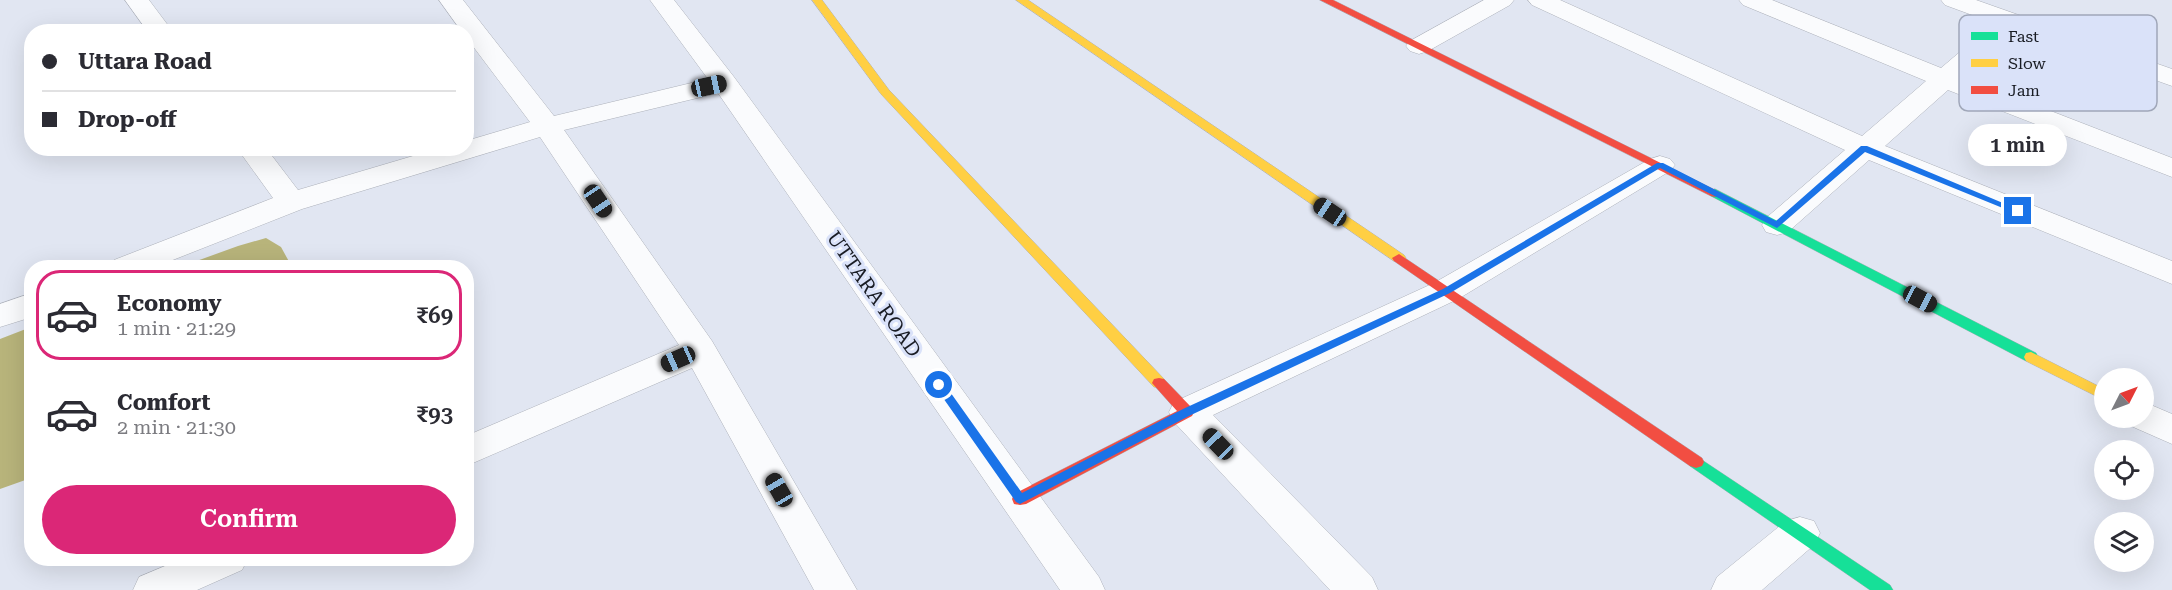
<!DOCTYPE html>
<html lang="en">
<head>
<meta charset="utf-8">
<style>
  body { margin:0; font-family:"Roboto Serif",serif; background:#f2f2f3; color:#2b2b33; height:100vh; display:flex; flex-direction:column; font-size:22px; white-space:nowrap }
  * { box-sizing:border-box; margin:0 }
  p { font-size:20px; color:#7c7c81 }
  .icon { flex:none; width:33px; height:33px; fill:none; stroke:currentColor; stroke-width:2; stroke-linecap:round; stroke-linejoin:round }
  .map { position:relative; flex:1; overflow:hidden }
  .side { position:absolute; left:24px; top:260px; width:450px; height:306px; display:flex; flex-direction:column; background:#fff; border-radius:24px; box-shadow:0 6px 24px #0002 }
  .side>* { flex:none }
  .guide { position:absolute; left:24px; top:24px; width:450px; height:132px; border-radius:24px; box-shadow:0 6px 24px #0002; display:grid; align-content:center; height:132px; padding:0 18px; background:#fff }
  .needle { width:39px; rotate:48deg }
  .tools { position:absolute; left:2094px; top:368px; display:grid; gap:12px }
  .tools a { display:grid; place-items:center; width:60px; height:60px; border-radius:50%; background:#fff; box-shadow:0 6px 24px #0002; font-size:30px }
  .end { position:absolute; width:27px; height:27px; margin:-14px; border:8px solid #1a73e8; background:#fff; box-shadow:0 0 0 3px #fff }
  .from { border-radius:50% }
  .bubble { position:absolute; height:42px; border-radius:21px; background:#fff; box-shadow:0 6px 24px #0002; font-size:20px; font-weight:600; line-height:42px; text-align:center }
  .car { position:absolute; width:18px; height:36px; margin:-18px -9px; border-radius:8px; box-shadow:0 0 4px 2px #0007; background:linear-gradient(#222 24%,#8ab4d8 0 40%,#222 0 76%,#8ab4d8 0 86%,#222 0) }
  .guide b { display:flex; align-items:center; gap:21px; height:57px; font-size:22px }
  .guide b+b { border-top:2px solid #e1e1e2 }
  .guide i { width:15px; height:15px; background:#2b2b33 }
  ul { padding:10px 0 0; list-style:none }
  li { display:flex; align-items:center; gap:18px; height:90px; margin:0 12px 9px; padding:0 6px; border:3px solid transparent; border-radius:24px }
  li div { flex:1 }
  li b { display:block; font-size:22px }
  li em { font-style:normal; font-weight:600 }
  li.active { border-color:#db2777 }
  li>.icon { width:54px; height:54px; stroke-width:1.5 }
  .action { display:flex; gap:12px; margin-top:auto; padding:12px 18px }
  .action a { flex:1; height:69px; border-radius:36px; background:#db2777; color:#fff; font-size:24px; font-weight:600; line-height:69px; text-align:center }
  .map>svg:first-child { display:block }
</style>
</head>
<body>
<div class="map">
<svg width="2172" height="590" viewBox="0 0 2172 590">
  <rect width="100%" height="100%" fill="#e1e6f2"/>
  <path fill="#b8b47b" d="M 266,238 L 281,247 L 292,267 L 180,267 L 238,246 Z
    M 31,327 L 31,478 L 0,489 L 0,339 Z"/>
  <g fill="none" stroke-linecap="round" stroke-linejoin="round">
    <g stroke="#adb1ba" stroke-width="1">
      <path id="street" d="M 125,0 L 149,0 L 173,32 L 148,32 Z
        M 439,0 L 463,0 L 554,116 L 708,79 L 650,0 L 674,0 L 734,77 L 1099,577 L 1105,590 L 1060,590 L 718,93 L 564,130 L 712,341 L 857,590 L 814,590 L 692,368 L 466,466 L 466,436 L 679,345 L 540,137 L 302,209 L 155,267 L 109,267 L 114,260 L 273,198 L 237,148 L 266,148 L 298,190 L 440,148 L 466,148 L 466,141 L 530,122 L 466,37 L 466,32 L 462,32 Z
        M 1484,0 L 1514,0 L 1510,5 L 1428,51 L 1419,54 L 1410,51 L 1406,46 L 1410,41 Z
        M 1528,0 L 1560,0 L 1862,136 L 1926,81 L 1743,5 L 1739,0 L 1772,0 L 1941,68 L 1994,23 L 1945,5 L 1941,0 L 1976,0 L 2172,69 L 2172,86 L 2015,30 L 1963,77 L 2172,158 L 2172,177 L 1948,90 L 1885,146 L 2172,261 L 2172,284 L 1869,160 L 1788,232 L 1777,235 L 1766,232 L 1762,225 L 1766,218 L 1845,150 L 1532,5 Z
        M 1660,156 L 1670,159 L 1675,165 L 1670,171 L 1458,299 L 1213,415 L 1372,577 L 1378,590 L 1330,590 L 1174,422 L 1169,412 L 1174,402 L 1434,283 L 1650,159 Z
        M 32,293 L 32,317 L 0,327 L 0,304 Z
        M 2144,402 L 2172,414 L 2172,444 L 2131,426 L 2126,417 L 2144,417 Z
        M 1800,517 L 1814,521 L 1820,533 L 1814,545 L 1762,590 L 1711,590 L 1717,577 L 1786,521 Z
        M 184,558 L 248,558 L 242,570 L 197,590 L 133,590 L 139,577 Z"/>
    </g>
    <g stroke="#adb1ba" stroke-width="1">
      <path id="fast" d="M 1715,189 L 2036,353 L 2038,357 L 2036,361 L 2026,361 L 1711,196 L 1709,193 Z
        M 1696,456 L 1890,585 L 1893,590 L 1870,590 L 1690,466 L 1688,462 L 1690,458 Z"/>
    </g>
    <g stroke="#adb1ba" stroke-width="1">
      <path id="slow" d="M 812,0 L 822,0 L 889,90 L 1164,379 L 1166,383 L 1164,387 L 1154,387 L 881,94 Z
        M 1016,0 L 1028,0 L 1404,255 L 1406,258 L 1404,261 L 1394,261 Z
        M 2031,352 L 2104,389 L 2104,400 L 2026,361 L 2024,357 L 2026,353 Z"/>
    </g>
    <g stroke="#adb1ba" stroke-width="1">
      <path id="jam" d="M 1320,0 L 1333,0 L 1721,193 L 1715,197 L 1711,196 Z
        M 1399,254 L 1702,458 L 1704,462 L 1702,466 L 1696,468 L 1690,466 L 1394,261 L 1392,258 Z
        M 1159,378 L 1164,379 L 1192,408 L 1194,412 L 1192,416 L 1026,504 L 1020,505 L 1014,504 L 1012,499 L 1014,494 L 1177,411 L 1152,383 L 1154,379 Z"/>
    </g>
    <use href="#street" fill="#fafbfd" fill-rule="evenodd"/>
    <use href="#fast" fill="#16e098" fill-rule="evenodd"/>
    <use href="#slow" fill="#ffcf43" fill-rule="evenodd"/>
    <use href="#jam" fill="#f24e42" fill-rule="evenodd"/>
  </g>
  <path fill="#1a73e8" d="M 1861,146 L 1867,146 L 2022,211 L 2015,213 L 1865,152 L 1777,228 L 1660,168 L 1450,293 L 1191,415 L 1020,504 L 1016,502 L 934,385 L 939,381 L 943,382 L 1022,493 L 1183,409 L 1443,289 L 1657,163 L 1663,163 L 1776,221 Z"/>
  <g text-anchor="middle" dominant-baseline="central" stroke-width="6" stroke-linejoin="round" paint-order="stroke">
    <g font-size="20" fill="#191c24" stroke="#dae2f9">
      <text transform="translate(874 294) rotate(55)">UTTARA ROAD</text>
    </g>
  </g>
  <rect x="1959" y="15" width="198" height="96" rx="9" fill="#dae2f9" stroke="#a0a7b9" stroke-width="1.5"/>
  <rect x="1971" y="32" width="27" height="8" fill="#16e098"/>
  <rect x="1971" y="59" width="27" height="8" fill="#ffcf43"/>
  <rect x="1971" y="86" width="27" height="8" fill="#f24e42"/>
  <g font-size="16" fill="#191c24">
    <text x="2008" y="42">Fast</text>
    <text x="2008" y="69">Slow</text>
    <text x="2008" y="96">Jam</text>
  </g>
</svg>
<div class="tools">
<a><svg class="needle" viewBox="-14 -14 28 28"><path d="M0-13l5 13h-10z" fill="#e53935"/><path d="M0 13l5-13h-10z" fill="#7c7c81"/></svg></a>
<a><svg class="icon" aria-label="locate" viewBox="0 0 24 24"><circle cx="12" cy="12" r="6"/><path d="M12 2v4M12 18v4M2 12h4M18 12h4"/></svg></a>
<a><svg class="icon" aria-label="layers" viewBox="0 0 24 24"><path d="M12 4l9 5-9 5-9-5zM3 14l9 5 9-5"/></svg></a>
</div>
<i class="end from" style="left:939px;top:385px"></i>
<i class="end" style="left:2018px;top:211px"></i>
<div class="bubble" style="left:1968px;top:124px;width:99px">1 min</div>
<i class="car" style="left:709px;top:86px;rotate:78deg"></i>
<i class="car" style="left:598px;top:201px;rotate:146deg"></i>
<i class="car" style="left:1330px;top:212px;rotate:304deg"></i>
<i class="car" style="left:1920px;top:299px;rotate:118deg"></i>
<i class="car" style="left:678px;top:359px;rotate:246deg"></i>
<i class="car" style="left:1218px;top:444px;rotate:316deg"></i>
<i class="car" style="left:779px;top:490px;rotate:330deg"></i>
<div class="guide">
<b><i class="from"></i>Uttara Road</b>
<b><i></i>Drop-off</b>
</div>
<section class="side">
<ul>
<li class="active"><svg class="icon" aria-label="car" viewBox="0 0 24 24"><path d="M5 17H2v-5l4-1 3-4h7l3 4 3 1v5h-3M9 17h6M6 11h13"/><circle cx="7" cy="17" r="2"/><circle cx="17" cy="17" r="2"/></svg><div><b>Economy</b><p>1 min · 21:29</p></div><em>₹69</em></li>
<li><svg class="icon" aria-label="car" viewBox="0 0 24 24"><path d="M5 17H2v-5l4-1 3-4h7l3 4 3 1v5h-3M9 17h6M6 11h13"/><circle cx="7" cy="17" r="2"/><circle cx="17" cy="17" r="2"/></svg><div><b>Comfort</b><p>2 min · 21:30</p></div><em>₹93</em></li>
</ul>
<div class="action"><a>Confirm</a></div>
</section>
</div>
</body>
</html>
